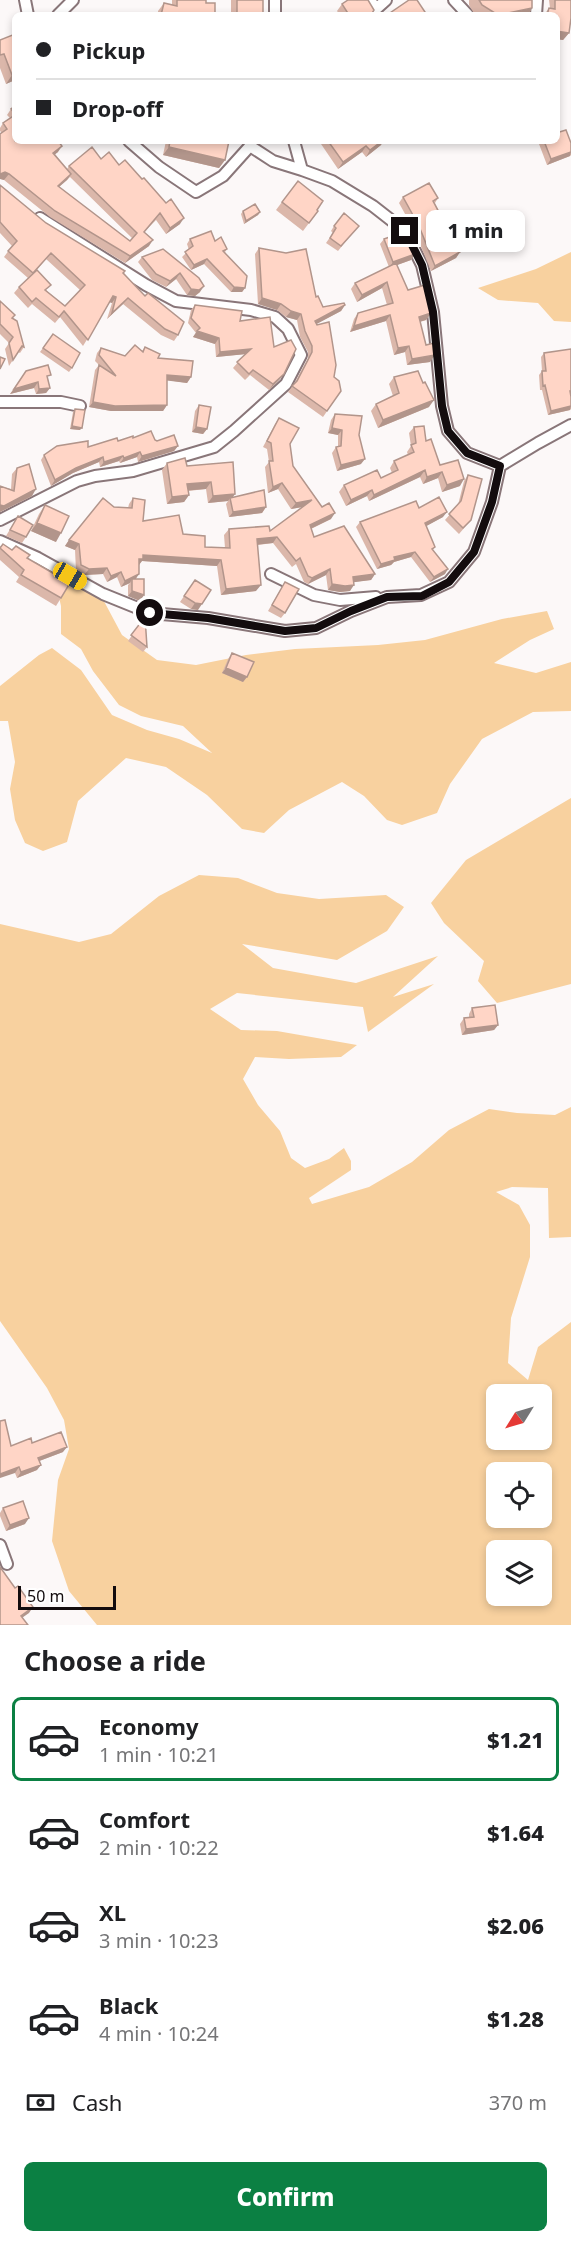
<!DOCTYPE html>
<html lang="en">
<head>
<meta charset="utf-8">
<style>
  body { margin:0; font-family:"Noto Sans",sans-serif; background:#f6f6f6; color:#202124; height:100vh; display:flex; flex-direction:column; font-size:22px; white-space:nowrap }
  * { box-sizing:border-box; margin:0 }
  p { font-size:20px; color:#757577 }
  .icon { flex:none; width:33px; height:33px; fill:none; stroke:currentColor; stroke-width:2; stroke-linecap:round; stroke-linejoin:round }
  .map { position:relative; height:1625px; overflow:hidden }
  .panel { display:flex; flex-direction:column; background:#fff; flex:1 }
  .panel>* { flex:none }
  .guide { position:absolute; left:12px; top:12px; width:548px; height:132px; border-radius:9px; box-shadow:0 3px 9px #0003; display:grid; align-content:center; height:132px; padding:0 24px; background:#fff }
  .needle { width:39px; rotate:233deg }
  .tools { position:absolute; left:486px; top:1384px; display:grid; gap:12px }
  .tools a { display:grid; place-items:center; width:66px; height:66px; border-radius:9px; background:#fff; box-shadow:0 3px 9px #0003; font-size:30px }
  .scale { position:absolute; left:18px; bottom:15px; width:98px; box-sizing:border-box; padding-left:6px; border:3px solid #130c0e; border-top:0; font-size:16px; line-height:21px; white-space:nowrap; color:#130c0e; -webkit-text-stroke:4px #fff; paint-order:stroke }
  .end { position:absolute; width:27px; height:27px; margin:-14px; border:8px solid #130c0e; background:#fff; box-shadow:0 0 0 3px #fff }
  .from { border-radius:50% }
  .bubble { position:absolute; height:42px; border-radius:9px; background:#fff; box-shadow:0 3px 9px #0003; font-size:20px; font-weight:800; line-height:42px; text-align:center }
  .car { position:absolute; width:18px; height:36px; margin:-18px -9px; border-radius:8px; box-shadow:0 0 4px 2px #0007; background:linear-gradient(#f5c518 24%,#345 0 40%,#f5c518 0 76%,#345 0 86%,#f5c518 0) }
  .guide b { display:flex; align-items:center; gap:21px; height:57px; font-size:22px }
  .guide b+b { border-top:2px solid #e0e0e0 }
  .guide i { width:15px; height:15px; background:#202124 }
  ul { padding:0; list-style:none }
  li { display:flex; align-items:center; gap:18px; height:84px; margin:0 12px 9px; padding:0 12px; border:3px solid transparent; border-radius:9px }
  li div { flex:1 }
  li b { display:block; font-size:22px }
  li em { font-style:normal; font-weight:800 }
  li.active { border-color:#0b8043 }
  li>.icon { width:54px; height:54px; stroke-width:1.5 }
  h2 { padding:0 24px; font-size:27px; line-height:72px }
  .pay { display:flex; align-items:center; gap:15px; height:66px; padding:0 24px; font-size:22px }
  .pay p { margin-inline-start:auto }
  .primary-button { display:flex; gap:12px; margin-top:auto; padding:12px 24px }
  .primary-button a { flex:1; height:69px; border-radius:9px; background:#0b8043; color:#fff; font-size:24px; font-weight:800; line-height:69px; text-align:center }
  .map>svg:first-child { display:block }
</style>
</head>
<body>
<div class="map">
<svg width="571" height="1625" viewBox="0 0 571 1625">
  <rect width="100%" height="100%" fill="#fcf8f8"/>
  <path fill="#f8d19f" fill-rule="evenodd" d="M 571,252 L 571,322 L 554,321 L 538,303 L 498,300 L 478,288 L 536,269 Z
    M 67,578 L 98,590 L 122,635 L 157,660 L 196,665 L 246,655 L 295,649 L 378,645 L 425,640 L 502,619 L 547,611 L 554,629 L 530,640 L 494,663 L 536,673 L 571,662 L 571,711 L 533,712 L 482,739 L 450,784 L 437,813 L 402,825 L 387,820 L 364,796 L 342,782 L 289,810 L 264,833 L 242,829 L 207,795 L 166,767 L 126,758 L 78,801 L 67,842 L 43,851 L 25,843 L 15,820 L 10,789 L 15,762 L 8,721 L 0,721 L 0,686 L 39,655 L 52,648 L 81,670 L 112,715 L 147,730 L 179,739 L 212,753 L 183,726 L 141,716 L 119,705 L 93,671 L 81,649 L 61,634 L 61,606 L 55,580 Z
    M 571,798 L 571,984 L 497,1003 L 478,981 L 484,961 L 444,923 L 431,903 L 466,860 Z
    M 199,875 L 238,878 L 277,893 L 319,899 L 386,895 L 404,907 L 387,931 L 337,960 L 242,944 L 273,968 L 356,983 L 438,956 L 393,997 L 434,984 L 368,1032 L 363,1007 L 237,993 L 210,1009 L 241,1030 L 277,1031 L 357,1045 L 341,1057 L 289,1059 L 255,1057 L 243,1079 L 258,1105 L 280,1131 L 291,1158 L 305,1168 L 329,1159 L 344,1148 L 351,1161 L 351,1170 L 309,1198 L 312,1204 L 369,1187 L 412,1162 L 449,1130 L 489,1109 L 517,1113 L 555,1115 L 571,1107 L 571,1237 L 549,1238 L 548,1188 L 512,1187 L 496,1192 L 519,1205 L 530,1225 L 530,1257 L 511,1318 L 508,1363 L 528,1380 L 538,1347 L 571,1322 L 571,1625 L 97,1625 L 69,1591 L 52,1541 L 58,1480 L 69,1449 L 64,1420 L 47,1388 L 0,1321 L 0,924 L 79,942 L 111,934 L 159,896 ZM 496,1395 L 542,1395 L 542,1440 L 496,1440 ZM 496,1473 L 542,1473 L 542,1518 L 496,1518 ZM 496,1551 L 542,1551 L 542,1596 L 496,1596 Z"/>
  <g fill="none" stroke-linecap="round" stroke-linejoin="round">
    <g stroke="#897679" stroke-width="14">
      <path id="minor" d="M 25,0 L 28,15
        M 366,0 L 373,4 L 376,9 L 386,0
        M 454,0 L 468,15
        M 58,15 L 73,0
        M 275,15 L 275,0
        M 536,15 L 537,0
        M 129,141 L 159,167 L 196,192 L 223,176 L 250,146 L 273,161 L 302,170
        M 0,402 L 61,402 L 80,406
        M 500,466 L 538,443 L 571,425
        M 0,520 L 77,481 L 95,476 L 133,471 L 214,447 L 234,431 L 286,384 L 301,355 L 288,329 L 275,317 L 251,310 L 176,301 L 146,285 L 40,218
        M 0,541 L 38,558 L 103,594 L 150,613 L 208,618 L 285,631 L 316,628 L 351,611 L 387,597 L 421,595 L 449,582 L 474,552 L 492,502 L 500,466 L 467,453 L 448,431 L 442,406 L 433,312 L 422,265 L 405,231 L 373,206 L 332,181 L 302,170 L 294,141
        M 271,574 L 314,595 L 340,600 L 376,597
        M 0,1545 L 7,1564"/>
    </g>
    <use href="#minor" stroke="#fff" stroke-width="10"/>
  </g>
  <path fill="#dbb7aa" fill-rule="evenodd" d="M 172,0 L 206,0 L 206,3 L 215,15 L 158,15 L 158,11 L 164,3 L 172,5 Z
    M 231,0 L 263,0 L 263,15 L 231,15 Z
    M 469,0 L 532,0 L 532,8 L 528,15 L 475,15 L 469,5 Z
    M 549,0 L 571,0 L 569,33 L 563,40 L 556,39 L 556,15 L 544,15 L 549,8 L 550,8 Z
    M 342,4 L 371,15 L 340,15 L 337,11 Z
    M 0,40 L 15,80 L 6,84 L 0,68 Z
    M 11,109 L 58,152 L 55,154 L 67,169 L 69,166 L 101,159 L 119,165 L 180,224 L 166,234 L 156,220 L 144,232 L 149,246 L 125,263 L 50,217 L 4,180 L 1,179 L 2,133 L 0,131 L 0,128 L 3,123 L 10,118 L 7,115 ZM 70,177 L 133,239 L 130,241 L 59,187 L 67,180 Z
    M 166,141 L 229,141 L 225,160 L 219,168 L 163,155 Z
    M 319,141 L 383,141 L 381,145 L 366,157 L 362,152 L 338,169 Z
    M 541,141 L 556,141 L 571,143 L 571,155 L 570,156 L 547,165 L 539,144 Z
    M 0,185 L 46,223 L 125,271 L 124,273 L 178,335 L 174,341 L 161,335 L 123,304 L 107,319 L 112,303 L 110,302 L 83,346 L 60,317 L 55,323 L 32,304 L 28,308 L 14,293 L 19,287 L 28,278 L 4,257 L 12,246 L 0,233 ZM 46,259 L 80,290 L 65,306 L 47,291 L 36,271 Z
    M 403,197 L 438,198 L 435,203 L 460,252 L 456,258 L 431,271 L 415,232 L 399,203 Z
    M 282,202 L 317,210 L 318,211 L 303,231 L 276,210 Z
    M 243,211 L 260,212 L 258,215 L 244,224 L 241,214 Z
    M 334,226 L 355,230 L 338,251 L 326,243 L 333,233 L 331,231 Z
    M 190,239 L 215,241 L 227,249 L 225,252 L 245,288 L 242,292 L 231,292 L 204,264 L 191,270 L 182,257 L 189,250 L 187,244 Z
    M 384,239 L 415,254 L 411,260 L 397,265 L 408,290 L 431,313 L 426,320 L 420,322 L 430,362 L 407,365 L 405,352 L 394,355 L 386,321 L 350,332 L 354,319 L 358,313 L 387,305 L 382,288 L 357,302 L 351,289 L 355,283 L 389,267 L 380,244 Z
    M 259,248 L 316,297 L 323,307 L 345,305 L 341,311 L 316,324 L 334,377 L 341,391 L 323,417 L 288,392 L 294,384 L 308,358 L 308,352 L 300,337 L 297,320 L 286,317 L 277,310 L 258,304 L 255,254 Z
    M 142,257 L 199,278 L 200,292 L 195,296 L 187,295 L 176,279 L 166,287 L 152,280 L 138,262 Z
    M 0,301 L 15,315 L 13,318 L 24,347 L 20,353 L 18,352 L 9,366 L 5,349 L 9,343 L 0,334 Z
    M 195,305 L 240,321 L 274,347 L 280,379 L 269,390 L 250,375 L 245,380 L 233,368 L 245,354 L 216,357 L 215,344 L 193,337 L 196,333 L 188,323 L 191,310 Z
    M 53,334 L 72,368 L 69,372 L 40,352 Z
    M 145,347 L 158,358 L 191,377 L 187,383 L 167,380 L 167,405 L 163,411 L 111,411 L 89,407 L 95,370 L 99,365 L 95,361 L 97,353 L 101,348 L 125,356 L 142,351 Z
    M 544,353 L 571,395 L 571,409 L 570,410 L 548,415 L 542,390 L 540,390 L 539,375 L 542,371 L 541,357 Z
    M 26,371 L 48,379 L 50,388 L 46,393 L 36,394 L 34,388 L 10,394 Z
    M 394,377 L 429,407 L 378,428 L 371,411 L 376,404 L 393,396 L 389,384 Z
    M 199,405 L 207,429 L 203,434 L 192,432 L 195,411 Z
    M 75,409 L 80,430 L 70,429 L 73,412 Z
    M 335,414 L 359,435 L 361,464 L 337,471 L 332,453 L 336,447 L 338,447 L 338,435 L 328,433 L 331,420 Z
    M 279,418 L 290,444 L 293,466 L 331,519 L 311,529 L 314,537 L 375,574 L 371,580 L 353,582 L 350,591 L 340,592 L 328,590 L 326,575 L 308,584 L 304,582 L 296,564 L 292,567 L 273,543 L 258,545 L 256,591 L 221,595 L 217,566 L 142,561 L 139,564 L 136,579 L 144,595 L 140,601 L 128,596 L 128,585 L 130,583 L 121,587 L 117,577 L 107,582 L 103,574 L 84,575 L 76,571 L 75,550 L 65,546 L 69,540 L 114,507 L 128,508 L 129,504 L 133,498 L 143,521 L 183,534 L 205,547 L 225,548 L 224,535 L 229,529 L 270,531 L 303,507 L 291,509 L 278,489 L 268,493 L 265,467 L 269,462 L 267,449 L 263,447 L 275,424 Z
    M 414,427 L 426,441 L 440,465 L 460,486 L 442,492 L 438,478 L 423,484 L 420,477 L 369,501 L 367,496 L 346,506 L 339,492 L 344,485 L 381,478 L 392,473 L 390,468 L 394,461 L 408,455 L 407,452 L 411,446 L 409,433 Z
    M 133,438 L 155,440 L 178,446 L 174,451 L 138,462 L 137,457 L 120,463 L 119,461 L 100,467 L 99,462 L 73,473 L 51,486 L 41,460 L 44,455 Z
    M 233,462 L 232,498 L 266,507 L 262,513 L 229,517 L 226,504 L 228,501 L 208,503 L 206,489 L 188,491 L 189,495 L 184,502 L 167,504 L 162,470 L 167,463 L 187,466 Z
    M 17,468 L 32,496 L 0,512 L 0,486 L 11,489 L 12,474 Z
    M 468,475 L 471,520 L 459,534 L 445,520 L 458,505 L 464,481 Z
    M 45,505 L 56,542 L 31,531 L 39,514 Z
    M 419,508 L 443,517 L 426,526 L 435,547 L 433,550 L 445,574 L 430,582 L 411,557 L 394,562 L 391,565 L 377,569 L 356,527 L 360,522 Z
    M 18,516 L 26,537 L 22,543 L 6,536 Z
    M 0,548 L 12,550 L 30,555 L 28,558 L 61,598 L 56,606 L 16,582 L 19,577 L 0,560 Z
    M 195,580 L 198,610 L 191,609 L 180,602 Z
    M 285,582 L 285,613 L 281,618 L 268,611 Z
    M 145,617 L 147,647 L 143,652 L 128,641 Z
    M 232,653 L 247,677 L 243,682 L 222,673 L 228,659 Z
    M 472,1008 L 498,1025 L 494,1030 L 462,1035 L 460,1024 L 464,1018 L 469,1018 L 469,1014 Z
    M 32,1443 L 63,1452 L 39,1461 L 37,1470 L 17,1478 L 15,1473 L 11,1446 Z
    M 3,1508 L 25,1524 L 6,1531 L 0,1516 L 0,1513 Z"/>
  <path fill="#b2958b" d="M 532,8 L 528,15 L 498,15 Z
    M 556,31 L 569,33 L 563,40 L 556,39 Z
    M 15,74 L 15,80 L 6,84 L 12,75 Z
    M 382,141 L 383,141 L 381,145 L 366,157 L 370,150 Z
    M 62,146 L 58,152 L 49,159 L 53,153 Z
    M 366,146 L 362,152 L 338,169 L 343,162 Z
    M 169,147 L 225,160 L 219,168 L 163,155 Z
    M 571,152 L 570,156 L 547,165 L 551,159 Z
    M 5,172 L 9,174 L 4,180 L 0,179 L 0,174 Z
    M 71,174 L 67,180 L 53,192 L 58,186 Z
    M 260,212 L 258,215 L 244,224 L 246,221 Z
    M 184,218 L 180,224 L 166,234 L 170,228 Z
    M 153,240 L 149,246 L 125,263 L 130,256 Z
    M 460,252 L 456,258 L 431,271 L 435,266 Z
    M 415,254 L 411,260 L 389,268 L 393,262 Z
    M 207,259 L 204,264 L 191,270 L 194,265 Z
    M 180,273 L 176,279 L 166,287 L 170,281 Z
    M 387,282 L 382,288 L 357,302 L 362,295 Z
    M 204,286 L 200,292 L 195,296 L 187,295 L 191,289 Z
    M 234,287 L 245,288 L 242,292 L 231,292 Z
    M 113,296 L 116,297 L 112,303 L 109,302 Z
    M 128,298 L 123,304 L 107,319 L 112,313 Z
    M 262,298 L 281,304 L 277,310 L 258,304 Z
    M 345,305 L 341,311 L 311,327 L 315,321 Z
    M 291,311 L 301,314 L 297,320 L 286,317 Z
    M 431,313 L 426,320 L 415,323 L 419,317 Z
    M 390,315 L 386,321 L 350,332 L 354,326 Z
    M 197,331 L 219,338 L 215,344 L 193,337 Z
    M 409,346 L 405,352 L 394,355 L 398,348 Z
    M 251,349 L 247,354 L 216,357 L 220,352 Z
    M 435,355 L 430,362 L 407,365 L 412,359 Z
    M 284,374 L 280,379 L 269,390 L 273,384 Z
    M 167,375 L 191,377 L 187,383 L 163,380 Z
    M 38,382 L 34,388 L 10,394 L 14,389 Z
    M 50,388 L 46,393 L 36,394 L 39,389 Z
    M 434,400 L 429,407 L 378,428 L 383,420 Z
    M 93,402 L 167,405 L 163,411 L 111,411 L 89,407 Z
    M 571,406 L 570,410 L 548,415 L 551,411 Z
    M 72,426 L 82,428 L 80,430 L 70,429 Z
    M 196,427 L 207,429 L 203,434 L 192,432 Z
    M 332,428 L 342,430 L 338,435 L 328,433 Z
    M 178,446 L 174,451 L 138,462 L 142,456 Z
    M 140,452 L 137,457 L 120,463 L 124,458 Z
    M 123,456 L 119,461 L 100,467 L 104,462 Z
    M 103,457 L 99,462 L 73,473 L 51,486 L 55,480 L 76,468 Z
    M 365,459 L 361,464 L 337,471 L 341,465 Z
    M 425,470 L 420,477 L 369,501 L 374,495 Z
    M 442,472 L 438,478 L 423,484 L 427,477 Z
    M 464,479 L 460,486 L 442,492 L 447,485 Z
    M 211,482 L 206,489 L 182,491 L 187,484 Z
    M 282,483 L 278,489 L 268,493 L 273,487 Z
    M 36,489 L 32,496 L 0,512 L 0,505 Z
    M 372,490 L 367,496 L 346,506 L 351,500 Z
    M 235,494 L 231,500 L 230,498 L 228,501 L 208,503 L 213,496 Z
    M 189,495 L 184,502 L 167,504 L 172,497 Z
    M 312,500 L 308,506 L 291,509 L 296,503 Z
    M 266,507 L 262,513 L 229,517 L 233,512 Z
    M 447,512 L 443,517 L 421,529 L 425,523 Z
    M 335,513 L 331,519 L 306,531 L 310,525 Z
    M 37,523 L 61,533 L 56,542 L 31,531 Z
    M 277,537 L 273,543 L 253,545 L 257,539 Z
    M 69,540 L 79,544 L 75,550 L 65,546 Z
    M 415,552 L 411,557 L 394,562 L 391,565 L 377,569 L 381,564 L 394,557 Z
    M 143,555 L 221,560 L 217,566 L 142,561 L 139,565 L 135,565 Z
    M 107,568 L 103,574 L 84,575 L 89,569 Z
    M 330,569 L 326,575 L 308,584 L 312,578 Z
    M 448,569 L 445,574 L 430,582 L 434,577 Z
    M 121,572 L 117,577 L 107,582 L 111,576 Z
    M 139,574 L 135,580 L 132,579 L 130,583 L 121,587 L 125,581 Z
    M 375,574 L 371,580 L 348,583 L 353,577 Z
    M 332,584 L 354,585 L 350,591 L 340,592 L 328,590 Z
    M 261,585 L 256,591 L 221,595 L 226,589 Z
    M 132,591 L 144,595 L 140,601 L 128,596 Z
    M 195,603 L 202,604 L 198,610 L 191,609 Z
    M 226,668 L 247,677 L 243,682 L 222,673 Z
    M 498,1025 L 494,1030 L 462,1035 L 466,1029 Z
    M 67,1447 L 63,1452 L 34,1463 L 38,1458 Z
    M 41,1465 L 37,1470 L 17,1478 L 21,1472 Z
    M 19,1467 L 15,1473 L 0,1478 L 0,1474 Z
    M 29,1518 L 25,1524 L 6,1531 L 10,1525 Z
    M 33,1607 L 29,1613 L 16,1622 L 21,1616 Z"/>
  <path fill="#ffd5c6" stroke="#b2958b" stroke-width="1.5" d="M 177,0 L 206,0 L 206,3 L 215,3 L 215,15 L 161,15 L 164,3 L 177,6 Z
    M 237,0 L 263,0 L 263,15 L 237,15 Z
    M 348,0 L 368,0 L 374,10 L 371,15 L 349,15 L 342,4 Z
    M 409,0 L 417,0 L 427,15 L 387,15 Z
    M 479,0 L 532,0 L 532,8 L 498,15 L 482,5 Z
    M 555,0 L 571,0 L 571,18 L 569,33 L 556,31 L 556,15 L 547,15 L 549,8 L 555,9 Z
    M 15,34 L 15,74 L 12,75 L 4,54 L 0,55 L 0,40 Z
    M 15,106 L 15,114 L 11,109 Z
    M 15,115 L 15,141 L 58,141 L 62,146 L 53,153 L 71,174 L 58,186 L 130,241 L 137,233 L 69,166 L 92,147 L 101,159 L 109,152 L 119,165 L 125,160 L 142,179 L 144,178 L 166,203 L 171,199 L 184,218 L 170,228 L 160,213 L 144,232 L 153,240 L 130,256 L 55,211 L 9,174 L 5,172 L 0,174 L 0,134 L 7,129 L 3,123 Z
    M 566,130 L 571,143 L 571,152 L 551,159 L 544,141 L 556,141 L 556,133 Z
    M 170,141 L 229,141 L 225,160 L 169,147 Z
    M 328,141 L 382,141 L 370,150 L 366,146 L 343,162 Z
    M 298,181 L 323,201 L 317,210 L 318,211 L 309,223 L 282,202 Z
    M 429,183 L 438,198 L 433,201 L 460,252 L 435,266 L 419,226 L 403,197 Z
    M 0,185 L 46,223 L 125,271 L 123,273 L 145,296 L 148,293 L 184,322 L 178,335 L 165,329 L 128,298 L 112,313 L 116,297 L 113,296 L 88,340 L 64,311 L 59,317 L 36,298 L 32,302 L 19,287 L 37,270 L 51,285 L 45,290 L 65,306 L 85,285 L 51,253 L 33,273 L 8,251 L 17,241 L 0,222 Z
    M 255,204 L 260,212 L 246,221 L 243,211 Z
    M 344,213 L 359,226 L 341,246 L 330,238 L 336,228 L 334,226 Z
    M 211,231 L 215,241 L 221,237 L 227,249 L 223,251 L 247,276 L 245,288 L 234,287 L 207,259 L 194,265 L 185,252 L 193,246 L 190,239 Z
    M 404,232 L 415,254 L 393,262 L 384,239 Z
    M 259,248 L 286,253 L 306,249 L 316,297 L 318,296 L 323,307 L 344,303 L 345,305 L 315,321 L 317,325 L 329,322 L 336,365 L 334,377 L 339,381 L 341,391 L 327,411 L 292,386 L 297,381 L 312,352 L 312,346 L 305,331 L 301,314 L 291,311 L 281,304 L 262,298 Z
    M 163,249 L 199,278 L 204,286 L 199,290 L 191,289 L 180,273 L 170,281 L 156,274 L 142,257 Z
    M 396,263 L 408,290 L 425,285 L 431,313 L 419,317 L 426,345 L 434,343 L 435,355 L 412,359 L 409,346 L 398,348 L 390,315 L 354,326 L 358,313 L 393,303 L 387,282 L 362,295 L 355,283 Z
    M 0,301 L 15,315 L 12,318 L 17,321 L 24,347 L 22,346 L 13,360 L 9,343 L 13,337 L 0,324 Z
    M 195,305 L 242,311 L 240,321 L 270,317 L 274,347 L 291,340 L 296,349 L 284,374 L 273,384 L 253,370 L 249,374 L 237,362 L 251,349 L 220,352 L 219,338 L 197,331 L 200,328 L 191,318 Z
    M 53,334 L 80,353 L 72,368 L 43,348 Z
    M 135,345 L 143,352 L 145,347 L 160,354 L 158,358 L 193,361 L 191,377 L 167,375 L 167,405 L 115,406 L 93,402 L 99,365 L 116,376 L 99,355 L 101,348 L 125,356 Z
    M 571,349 L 571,391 L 570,391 L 571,397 L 571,406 L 551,411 L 545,385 L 543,386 L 542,371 L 546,371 L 544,353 Z
    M 0,357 L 5,359 L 0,369 Z
    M 48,365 L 51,375 L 47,376 L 50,388 L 39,389 L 38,382 L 14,389 L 26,371 Z
    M 418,371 L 423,383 L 425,382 L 434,400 L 383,420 L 376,404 L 399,393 L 394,377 Z
    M 199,405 L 211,407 L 207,429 L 196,427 Z
    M 75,409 L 85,410 L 82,428 L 72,426 Z
    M 335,414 L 362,416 L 359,435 L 365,459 L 341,465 L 336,447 L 341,446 L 342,430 L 332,428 Z
    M 279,418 L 299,428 L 290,444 L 293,466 L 322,507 L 329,503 L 335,513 L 310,525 L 314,537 L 344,526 L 375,574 L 353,577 L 354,585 L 345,586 L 332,584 L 330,569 L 312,578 L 308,576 L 300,558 L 296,561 L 277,537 L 257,539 L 261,585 L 226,589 L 221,560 L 143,555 L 143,559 L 139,559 L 139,574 L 125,581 L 121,572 L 111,576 L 107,568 L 89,569 L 81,565 L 79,544 L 69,540 L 103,498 L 114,507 L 132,508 L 133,498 L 145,500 L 143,521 L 179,515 L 183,534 L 205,536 L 205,547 L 230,548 L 229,529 L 269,526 L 270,531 L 312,500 L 296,503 L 282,483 L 273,487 L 269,461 L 273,461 L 271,443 L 267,441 Z
    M 424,426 L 426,441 L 431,439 L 440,465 L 458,460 L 464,479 L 447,485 L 442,472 L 427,477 L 425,470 L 374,495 L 372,490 L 351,500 L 344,485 L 377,470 L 381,478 L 398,470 L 394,461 L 414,452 L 411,445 L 416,443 L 414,427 Z
    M 151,431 L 155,440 L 157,441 L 174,435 L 178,446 L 142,456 L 140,452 L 124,458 L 123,456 L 104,462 L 103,457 L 76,468 L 55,480 L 44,455 L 57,446 L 88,441 L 88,447 L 117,438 L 118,441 L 133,436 L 133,438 Z
    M 185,458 L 187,466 L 233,462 L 235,494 L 213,496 L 211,482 L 187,484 L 189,495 L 172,497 L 167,463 Z
    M 29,464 L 36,489 L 4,506 L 0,505 L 0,486 L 14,491 L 17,468 Z
    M 468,475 L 482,479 L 471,520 L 463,528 L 449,514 L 461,501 Z
    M 264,490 L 266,507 L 233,512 L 230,498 Z
    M 439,497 L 447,512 L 425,523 L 435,547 L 432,549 L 448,569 L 434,577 L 415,552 L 394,557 L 395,560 L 381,564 L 360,522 L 416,501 L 419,508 Z
    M 45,505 L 69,516 L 61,533 L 37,523 Z
    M 18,516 L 33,525 L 26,537 L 10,530 Z
    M 3,544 L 12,550 L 16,546 L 30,555 L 27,558 L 70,583 L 61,598 L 21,575 L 24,570 L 0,548 Z
    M 132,579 L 144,579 L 144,595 L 132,591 Z
    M 195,580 L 211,590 L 202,604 L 195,603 L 184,596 Z
    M 285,582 L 299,589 L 285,613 L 272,605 Z
    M 145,617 L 147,647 L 131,635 Z
    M 232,653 L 254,662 L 247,677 L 226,668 Z
    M 495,1005 L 498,1025 L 466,1029 L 464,1018 L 474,1017 L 472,1008 Z
    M 5,1420 L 11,1446 L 31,1438 L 32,1443 L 61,1432 L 67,1447 L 38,1458 L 41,1465 L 21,1472 L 19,1467 L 0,1474 L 0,1421 Z
    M 23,1501 L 29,1518 L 10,1525 L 3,1508 Z
    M 0,1567 L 15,1588 L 18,1586 L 33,1607 L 21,1616 L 28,1625 L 0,1625 Z"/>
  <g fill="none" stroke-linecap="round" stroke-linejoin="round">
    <path stroke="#130c0e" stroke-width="8" d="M 150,613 L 208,618 L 285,631 L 316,628 L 351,611 L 387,597 L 422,596 L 449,582 L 474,552 L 492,502 L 500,466 L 467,453 L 448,431 L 442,406 L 433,312 L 422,265 L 405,231"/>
  </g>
</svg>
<div class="tools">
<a><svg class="needle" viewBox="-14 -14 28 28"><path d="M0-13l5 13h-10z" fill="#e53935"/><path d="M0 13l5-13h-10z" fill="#757577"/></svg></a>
<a><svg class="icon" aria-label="locate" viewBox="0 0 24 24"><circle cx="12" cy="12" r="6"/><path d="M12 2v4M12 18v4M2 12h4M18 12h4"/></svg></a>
<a><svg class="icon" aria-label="layers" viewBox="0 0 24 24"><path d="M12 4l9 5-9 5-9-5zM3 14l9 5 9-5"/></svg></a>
</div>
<div class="scale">50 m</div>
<i class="end from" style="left:150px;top:613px"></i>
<i class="end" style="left:405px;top:231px"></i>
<div class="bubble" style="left:426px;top:210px;width:99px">1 min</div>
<i class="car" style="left:70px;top:576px;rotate:120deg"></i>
<div class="guide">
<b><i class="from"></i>Pickup</b>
<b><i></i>Drop-off</b>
</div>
</div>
<section class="panel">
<h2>Choose a ride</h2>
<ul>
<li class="active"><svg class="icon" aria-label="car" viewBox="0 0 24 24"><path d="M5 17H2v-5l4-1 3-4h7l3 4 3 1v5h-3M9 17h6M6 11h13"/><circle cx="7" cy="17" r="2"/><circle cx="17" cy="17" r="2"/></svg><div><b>Economy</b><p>1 min · 10:21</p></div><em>$1.21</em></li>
<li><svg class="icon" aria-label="car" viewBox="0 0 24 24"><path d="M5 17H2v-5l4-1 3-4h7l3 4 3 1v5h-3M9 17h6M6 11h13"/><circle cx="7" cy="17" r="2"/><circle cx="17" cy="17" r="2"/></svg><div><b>Comfort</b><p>2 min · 10:22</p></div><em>$1.64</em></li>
<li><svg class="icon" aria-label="car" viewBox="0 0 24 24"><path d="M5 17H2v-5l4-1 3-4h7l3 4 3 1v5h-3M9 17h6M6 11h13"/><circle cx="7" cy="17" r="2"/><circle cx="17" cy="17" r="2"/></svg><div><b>XL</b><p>3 min · 10:23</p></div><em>$2.06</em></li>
<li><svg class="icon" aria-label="car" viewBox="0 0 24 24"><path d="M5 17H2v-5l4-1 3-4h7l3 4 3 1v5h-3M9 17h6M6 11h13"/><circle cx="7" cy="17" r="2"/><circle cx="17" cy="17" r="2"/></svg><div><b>Black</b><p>4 min · 10:24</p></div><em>$1.28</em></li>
</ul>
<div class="pay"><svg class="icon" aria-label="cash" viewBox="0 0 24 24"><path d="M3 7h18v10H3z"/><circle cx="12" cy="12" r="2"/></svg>Cash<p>370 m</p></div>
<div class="primary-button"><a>Confirm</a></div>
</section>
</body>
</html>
